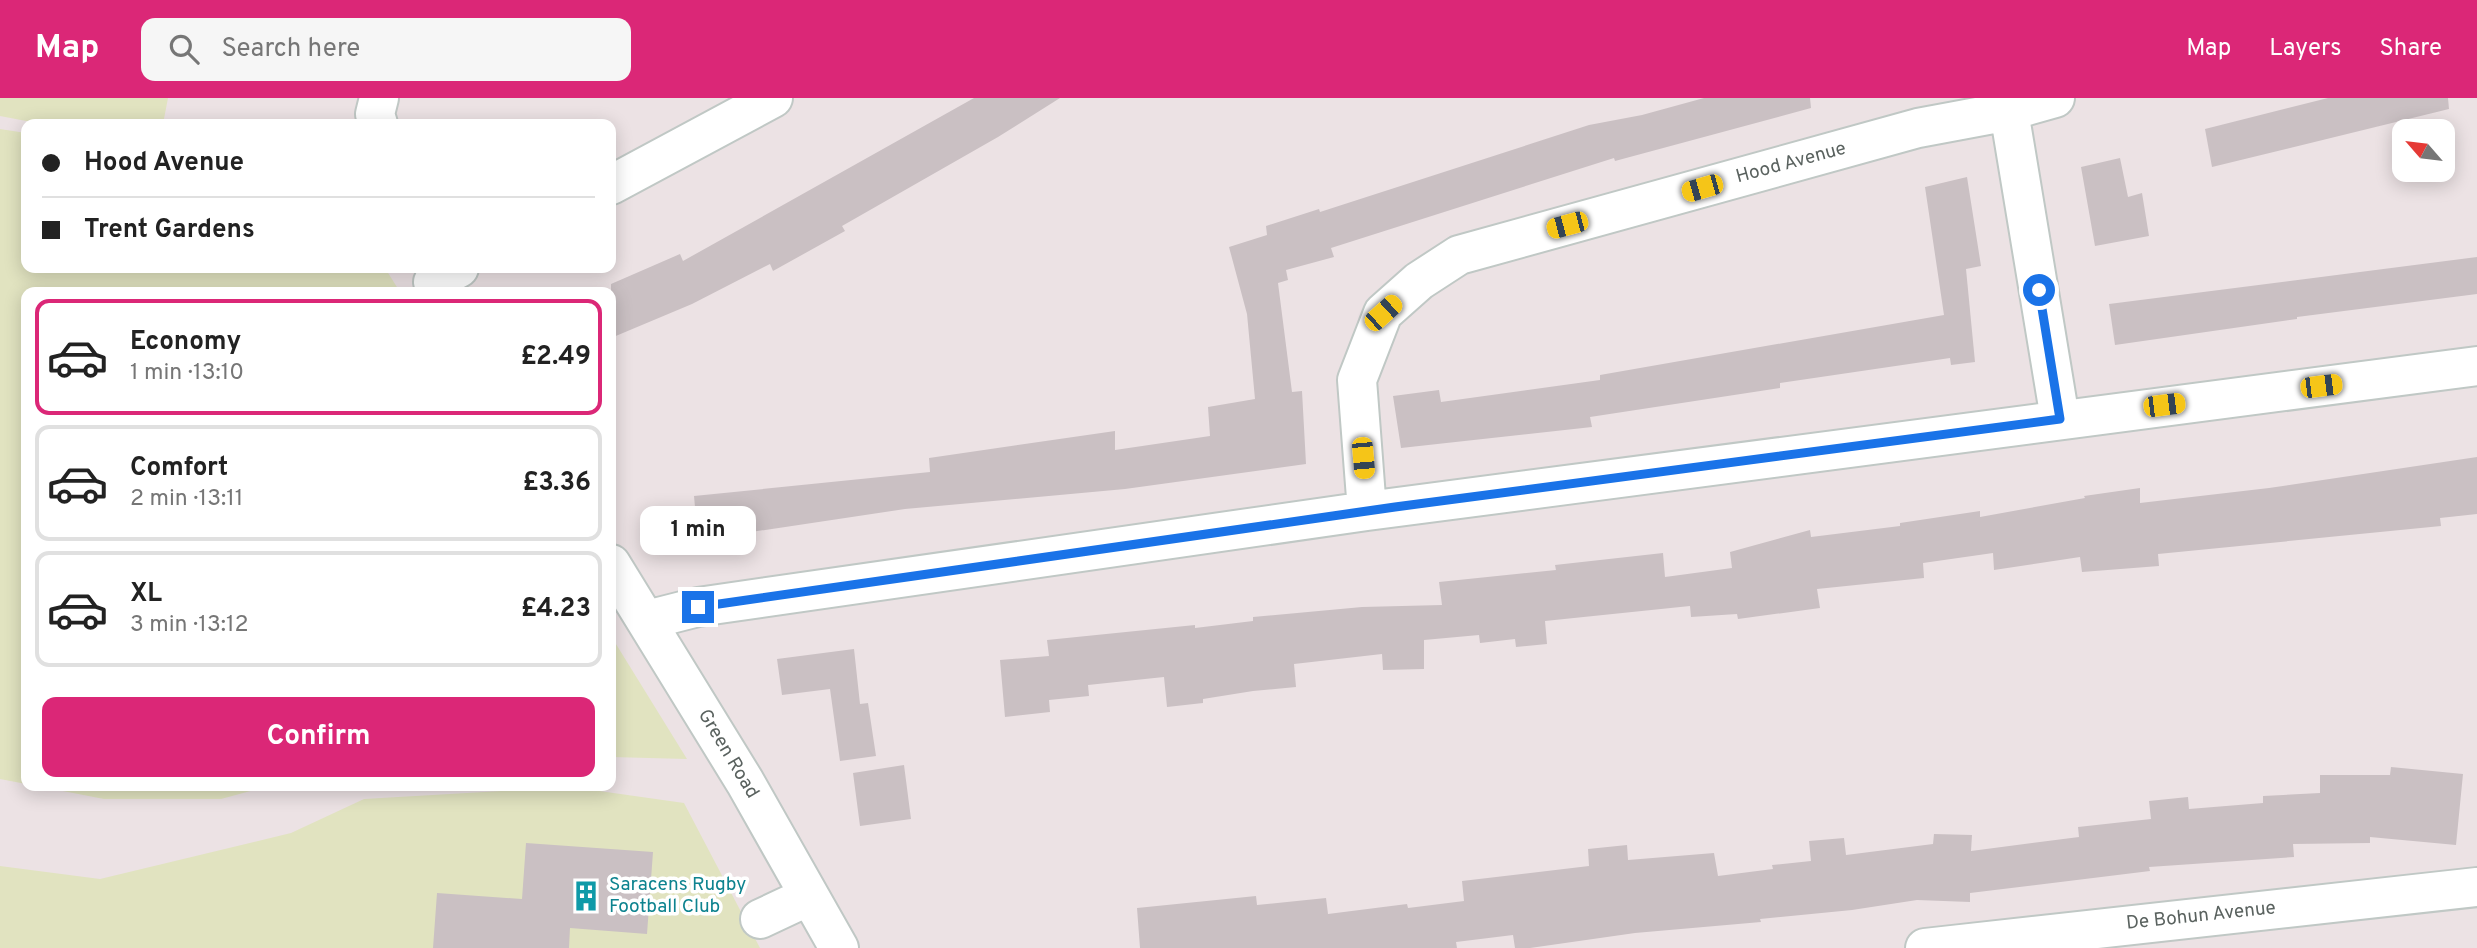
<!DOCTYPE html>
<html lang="en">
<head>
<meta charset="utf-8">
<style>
  body { margin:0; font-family:Overpass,sans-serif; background:#f6f6f6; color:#222; height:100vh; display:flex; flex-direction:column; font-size:26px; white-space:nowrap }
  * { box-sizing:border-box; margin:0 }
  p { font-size:23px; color:#767676 }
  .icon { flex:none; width:38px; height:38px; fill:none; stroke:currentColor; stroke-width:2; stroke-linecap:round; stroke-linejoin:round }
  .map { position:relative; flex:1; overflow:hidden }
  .sheet { position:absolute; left:21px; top:189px; width:595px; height:504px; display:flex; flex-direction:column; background:#fff; border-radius:14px; box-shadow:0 4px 18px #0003 }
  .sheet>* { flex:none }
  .hud { position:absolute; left:21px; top:21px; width:595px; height:154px; border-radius:14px; box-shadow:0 4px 18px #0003; display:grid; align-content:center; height:154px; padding:0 21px; background:#fff }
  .needle { width:46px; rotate:298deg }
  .tools { position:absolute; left:2392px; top:21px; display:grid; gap:14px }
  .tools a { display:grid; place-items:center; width:63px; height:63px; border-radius:14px; background:#fff; box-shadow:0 4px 18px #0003; font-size:35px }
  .end { position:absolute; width:32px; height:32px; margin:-16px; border:9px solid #1a73e8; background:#fff; box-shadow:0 0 0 4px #fff }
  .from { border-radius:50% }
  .bubble { position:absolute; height:49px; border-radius:14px; background:#fff; box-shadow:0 4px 18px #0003; font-size:23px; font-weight:700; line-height:49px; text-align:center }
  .car { position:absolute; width:21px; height:42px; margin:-21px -10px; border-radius:9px; box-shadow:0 0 5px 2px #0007; background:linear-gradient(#f5c518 24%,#345 0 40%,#f5c518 0 76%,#345 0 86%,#f5c518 0) }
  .hud b { display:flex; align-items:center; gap:24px; height:66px; font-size:26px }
  .hud b+b { border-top:2px solid #e0e0e0 }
  .hud i { width:18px; height:18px; background:#222 }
  ul { padding:12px 0 0; list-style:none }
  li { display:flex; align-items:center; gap:21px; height:116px; margin:0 14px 10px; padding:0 7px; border:4px solid #e0e0e0; border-radius:14px }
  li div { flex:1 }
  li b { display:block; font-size:26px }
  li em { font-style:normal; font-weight:700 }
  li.current { border-color:#db2777 }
  li>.icon { width:63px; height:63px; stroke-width:1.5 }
  .action { display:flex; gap:14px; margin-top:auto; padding:14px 21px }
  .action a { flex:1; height:80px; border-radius:14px; background:#db2777; color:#fff; font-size:28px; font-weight:700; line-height:80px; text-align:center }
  header { display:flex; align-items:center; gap:42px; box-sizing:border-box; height:98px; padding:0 35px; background:#db2777; color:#fff }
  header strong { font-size:33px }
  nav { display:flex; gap:38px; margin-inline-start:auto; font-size:24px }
  .search { width:490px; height:63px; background:#f6f6f6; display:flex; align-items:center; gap:18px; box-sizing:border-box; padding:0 24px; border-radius:14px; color:#767676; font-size:26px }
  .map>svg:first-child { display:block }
</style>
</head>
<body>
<header>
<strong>Map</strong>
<div class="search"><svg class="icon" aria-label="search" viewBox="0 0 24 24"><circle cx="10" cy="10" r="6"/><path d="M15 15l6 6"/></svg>Search here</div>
<nav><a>Map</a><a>Layers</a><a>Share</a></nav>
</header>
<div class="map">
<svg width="2477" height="850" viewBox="0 0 2477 850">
  <rect width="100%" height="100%" fill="#ece2e4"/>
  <path fill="#e1e3c0" d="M 0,0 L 168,0 L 163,26 L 42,26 L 0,18 Z
    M 0,31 L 26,35 L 26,170 L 385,170 L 400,194 L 26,194 L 26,686 L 0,681 Z
    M 611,538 L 687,661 L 611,659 Z
    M 37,688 L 269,688 L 221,701 L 104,701 Z
    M 571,689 L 684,705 L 760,850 L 0,850 L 0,768 L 100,781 L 291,735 L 364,701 Z"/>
  <path fill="#cac0c3" d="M 974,0 L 1060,0 L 998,39 L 842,128 L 845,133 L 773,173 L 770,166 L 692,206 L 611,240 L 611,186 L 680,156 L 683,163 Z
    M 1704,0 L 1810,0 L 1811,10 L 1615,63 L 1614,60 L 1331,150 L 1334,159 L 1286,172 L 1288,182 L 1278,185 L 1292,294 L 1302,293 L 1306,366 L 1125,391 L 905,411 L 698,442 L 694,398 L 930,374 L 929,360 L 1115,333 L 1115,352 L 1210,338 L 1208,309 L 1255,301 L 1247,216 L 1229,149 L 1267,137 L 1266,128 L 1319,111 L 1320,114 L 1589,27 L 1642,17 Z
    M 2328,0 L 2448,0 L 2449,11 L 2212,69 L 2205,31 Z
    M 2120,60 L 2128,99 L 2142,95 L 2149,138 L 2095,148 L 2081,69 Z
    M 1967,79 L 1981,168 L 1966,171 L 1975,264 L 1951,267 L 1950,260 L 1780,285 L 1780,290 L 1590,319 L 1592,329 L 1401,350 L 1393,298 L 1439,292 L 1441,304 L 1600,282 L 1600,277 L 1944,217 L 1925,89 Z
    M 2477,159 L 2477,196 L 2297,219 L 2297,221 L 2115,247 L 2109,206 Z
    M 2477,359 L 2477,416 L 2440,420 L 2441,428 L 2158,456 L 2159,468 L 2082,474 L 2080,459 L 1994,472 L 1993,455 L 1923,465 L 1924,480 L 1817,491 L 1820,510 L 1738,521 L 1737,516 L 1691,519 L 1690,508 L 1545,523 L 1547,546 L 1516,549 L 1515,541 L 1480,545 L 1479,537 L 1424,542 L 1424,571 L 1383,572 L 1382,556 L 1294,566 L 1296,589 L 1253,593 L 1203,601 L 1203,605 L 1167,609 L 1164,579 L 1088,587 L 1089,598 L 1049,602 L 1050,614 L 1005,619 L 1000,562 L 1049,558 L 1047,542 L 1195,527 L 1195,530 L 1253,523 L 1253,519 L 1362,509 L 1442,507 L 1439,484 L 1556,472 L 1555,467 L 1663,455 L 1665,479 L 1732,470 L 1730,454 L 1810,432 L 1811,439 L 1900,428 L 1900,425 L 1980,413 L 1980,419 L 2085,400 L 2084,398 L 2140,390 L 2140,405 L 2269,390 Z
    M 854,551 L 860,606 L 868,605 L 876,658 L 840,663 L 830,591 L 782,597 L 777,561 Z
    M 904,667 L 911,721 L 860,728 L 853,675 Z
    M 2391,669 L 2463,676 L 2456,747 L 2370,739 L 2370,745 L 2293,746 L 2294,759 L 2149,769 L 2150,773 L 1970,795 L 1970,804 L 1917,802 L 1852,812 L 1760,821 L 1761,824 L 1635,835 L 1530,850 L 1515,850 L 1513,837 L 1456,844 L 1457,850 L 1140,850 L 1137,810 L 1256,798 L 1257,807 L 1326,800 L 1328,816 L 1407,806 L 1408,810 L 1464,803 L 1462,783 L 1589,768 L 1588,751 L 1627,747 L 1628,762 L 1714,755 L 1718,778 L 1773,771 L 1772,767 L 1811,763 L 1809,743 L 1844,740 L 1846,757 L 1933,746 L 1934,736 L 1972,737 L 1971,753 L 2079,739 L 2078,729 L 2151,721 L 2149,703 L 2188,699 L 2189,711 L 2263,705 L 2263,698 L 2320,695 L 2320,677 L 2390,677 Z
    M 526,745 L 653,754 L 647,836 L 570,830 L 569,850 L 433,850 L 437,795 L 522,801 Z"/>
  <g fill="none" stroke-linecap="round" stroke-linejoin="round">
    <g stroke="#c0c8c5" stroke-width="42">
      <path id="minor" d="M 2009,13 L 2060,321
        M 378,26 L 375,16 L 379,0
        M 611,87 L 773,0
        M 433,184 L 459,170
        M 1367,413 L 1357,282 L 1383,215 L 1419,183 L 1459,157 L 1918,30 L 2009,13 L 2055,0
        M 611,466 L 745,684 L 839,850
        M 647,522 L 698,509 L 1367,413 L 2477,268
        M 760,821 L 809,798
        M 1925,850 L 2477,789"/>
    </g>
    <use href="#minor" stroke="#fff" stroke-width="38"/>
  </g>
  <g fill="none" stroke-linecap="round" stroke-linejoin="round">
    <path stroke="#1a73e8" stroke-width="9" d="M 698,509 L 1395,409 L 2060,321 L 2039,192"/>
  </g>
  <defs>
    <g id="building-bare" transform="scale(2.415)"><path d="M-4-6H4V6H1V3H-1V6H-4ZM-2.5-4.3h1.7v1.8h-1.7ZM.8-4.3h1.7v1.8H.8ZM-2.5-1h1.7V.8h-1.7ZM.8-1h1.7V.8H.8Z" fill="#0f9aa8" stroke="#fff" stroke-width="2.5" paint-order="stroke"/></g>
  </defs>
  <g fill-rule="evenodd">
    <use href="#building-bare" x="586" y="798"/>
  </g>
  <g text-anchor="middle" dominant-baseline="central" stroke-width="7" stroke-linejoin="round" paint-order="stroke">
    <g font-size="19" fill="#5a625f" stroke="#fff">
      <text transform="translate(1791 65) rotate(-15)">Hood Avenue</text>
      <text transform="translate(728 656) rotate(59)">Green Road</text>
      <text transform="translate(2201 818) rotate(-6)">De Bohun Avenue</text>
    </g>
    <g font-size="19" fill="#0d838f" stroke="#fff" text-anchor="start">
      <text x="609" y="787">Saracens Rugby<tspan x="609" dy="22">Football Club</tspan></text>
    </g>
  </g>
</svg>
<div class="tools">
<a><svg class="needle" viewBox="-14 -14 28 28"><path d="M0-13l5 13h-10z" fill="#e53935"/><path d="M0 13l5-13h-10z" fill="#767676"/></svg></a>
</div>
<i class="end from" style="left:2039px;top:192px"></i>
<i class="end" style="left:698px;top:509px"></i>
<div class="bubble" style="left:640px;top:408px;width:116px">1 min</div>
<i class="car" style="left:1702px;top:90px;rotate:254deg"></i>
<i class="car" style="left:1567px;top:127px;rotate:255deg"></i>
<i class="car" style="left:1383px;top:215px;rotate:48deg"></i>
<i class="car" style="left:2321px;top:288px;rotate:83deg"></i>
<i class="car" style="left:2164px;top:307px;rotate:83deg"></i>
<i class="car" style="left:1363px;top:360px;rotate:175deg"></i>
<div class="hud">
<b><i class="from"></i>Hood Avenue</b>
<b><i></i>Trent Gardens</b>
</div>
<section class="sheet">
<ul>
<li class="current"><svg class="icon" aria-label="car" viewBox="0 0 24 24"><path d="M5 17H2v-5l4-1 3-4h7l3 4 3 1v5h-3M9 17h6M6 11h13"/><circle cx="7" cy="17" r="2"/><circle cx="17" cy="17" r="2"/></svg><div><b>Economy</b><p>1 min · 13:10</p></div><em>£2.49</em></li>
<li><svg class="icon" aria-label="car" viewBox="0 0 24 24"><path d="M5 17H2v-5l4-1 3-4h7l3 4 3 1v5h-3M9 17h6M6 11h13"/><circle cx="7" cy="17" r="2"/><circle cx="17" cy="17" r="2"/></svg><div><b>Comfort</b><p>2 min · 13:11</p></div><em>£3.36</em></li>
<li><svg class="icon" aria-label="car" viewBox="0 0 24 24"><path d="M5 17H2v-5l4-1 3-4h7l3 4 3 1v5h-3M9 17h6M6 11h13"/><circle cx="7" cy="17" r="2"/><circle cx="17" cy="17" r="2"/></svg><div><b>XL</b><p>3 min · 13:12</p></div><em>£4.23</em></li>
</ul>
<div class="action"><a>Confirm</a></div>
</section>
</div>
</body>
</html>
